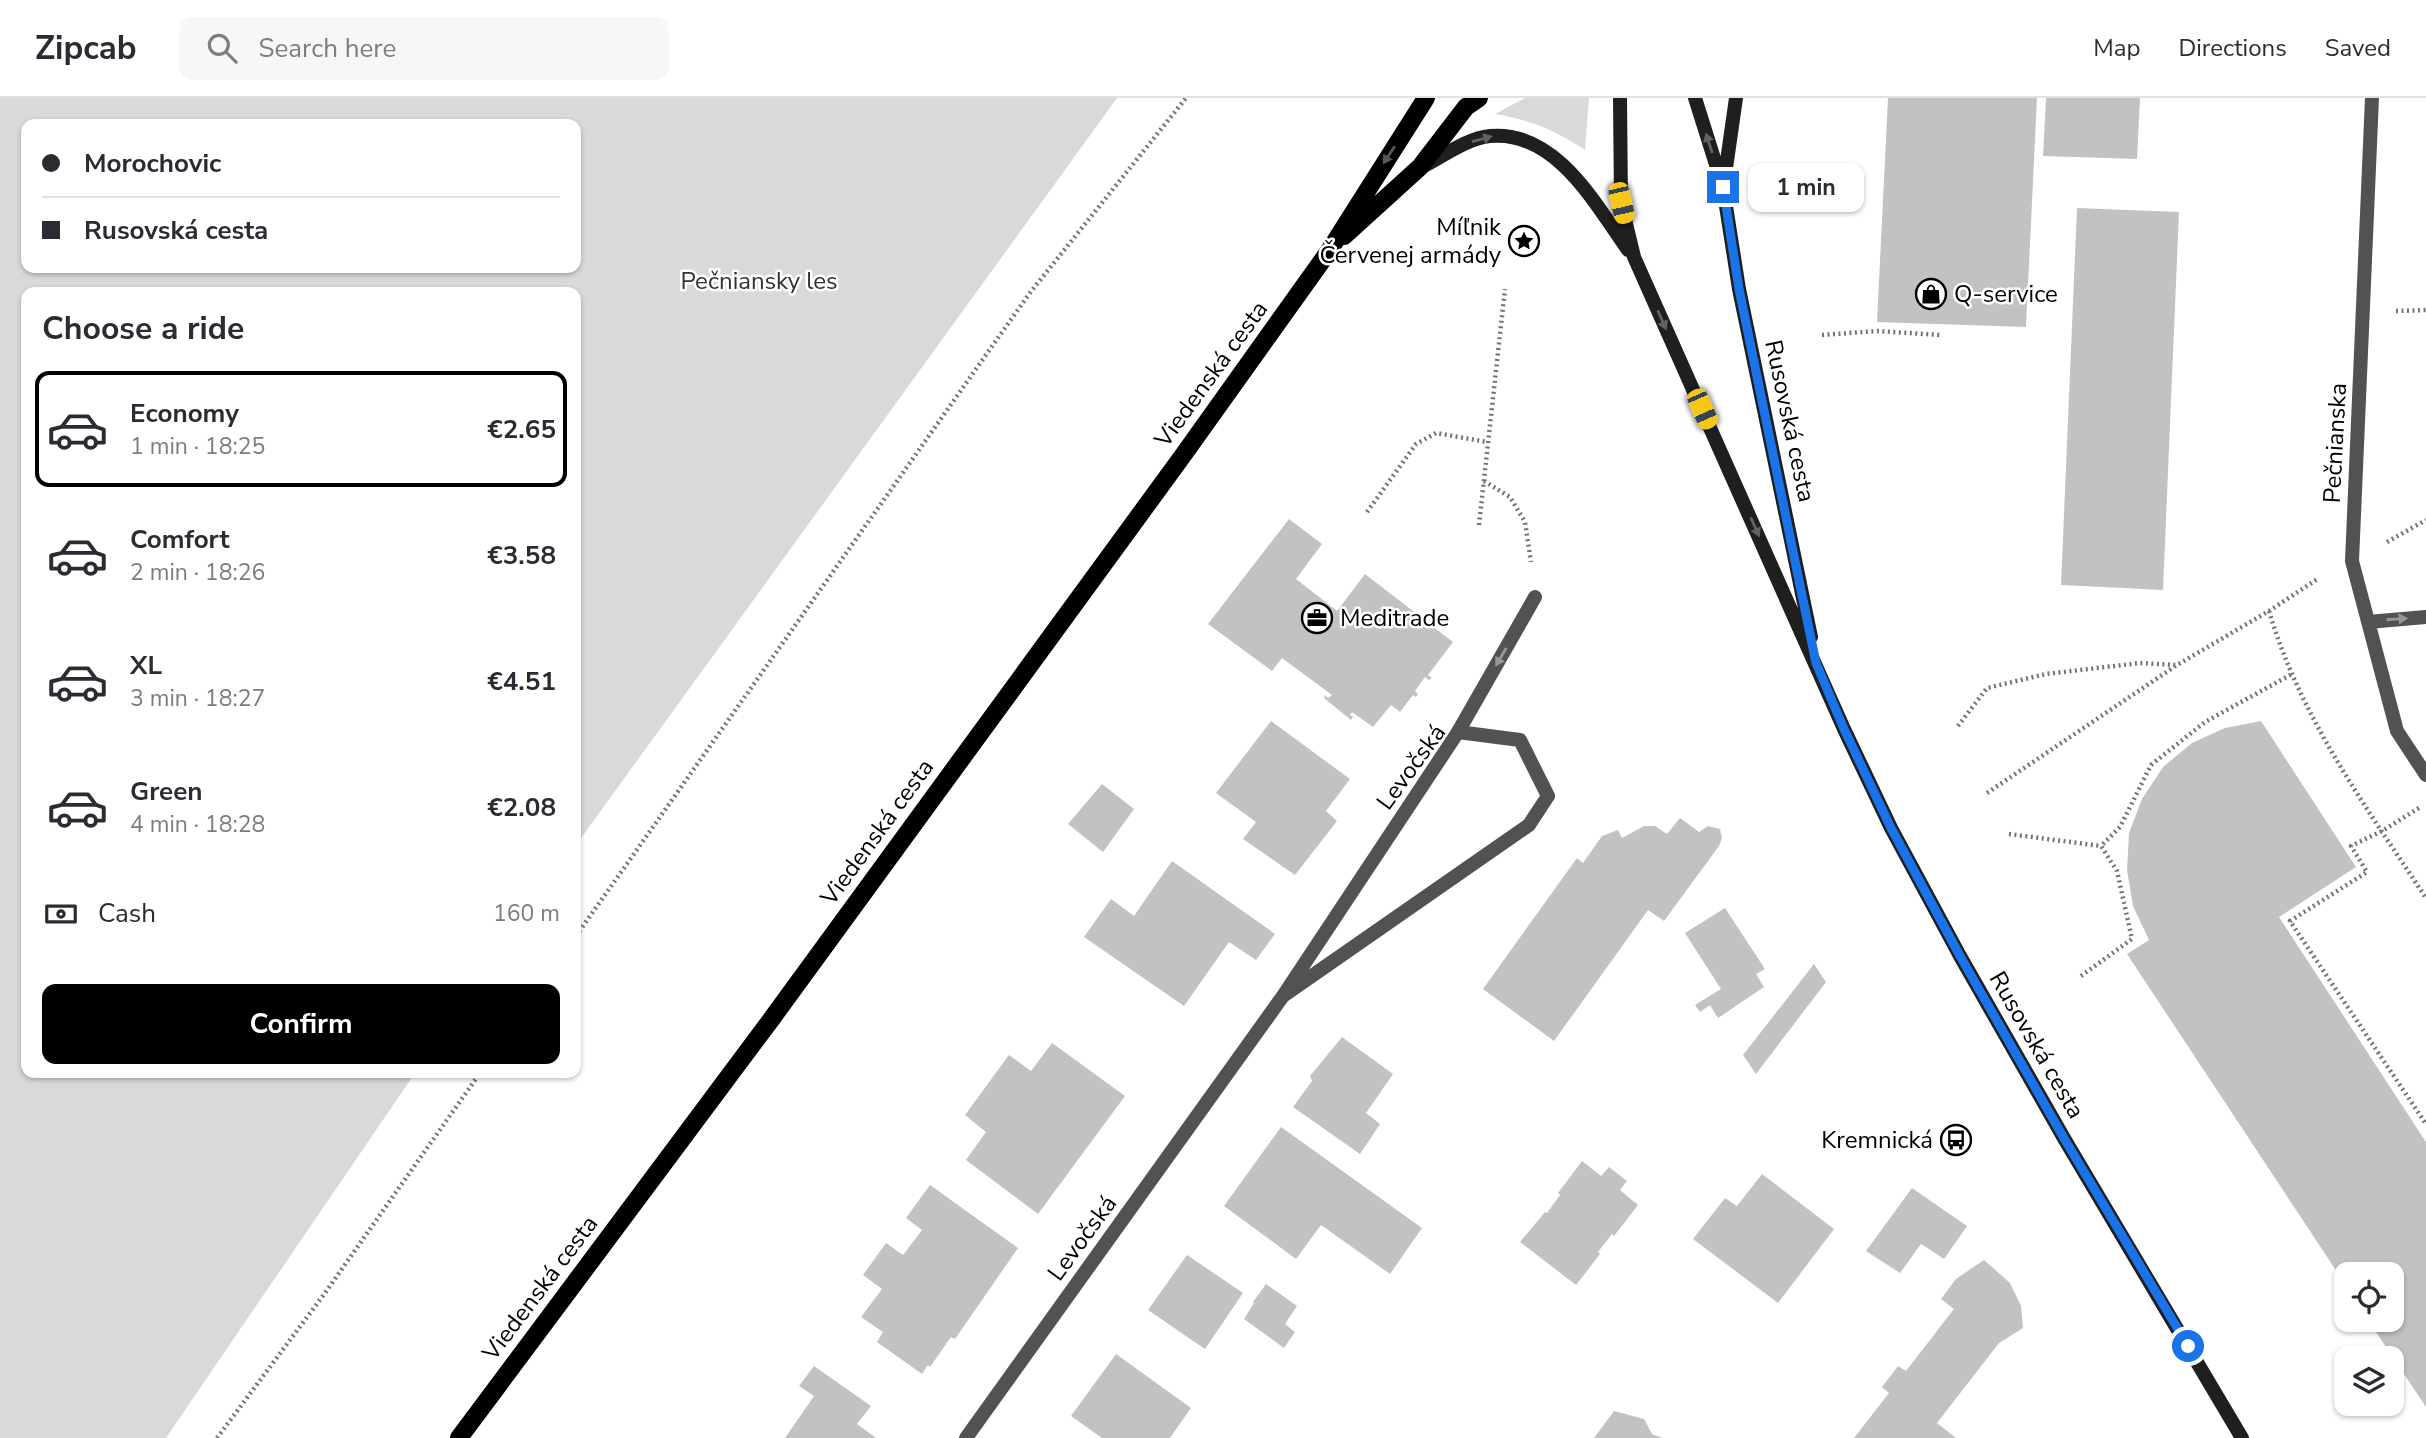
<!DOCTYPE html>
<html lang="en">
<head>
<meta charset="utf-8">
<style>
  body { margin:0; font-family:"Nunito Sans",sans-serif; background:#f7f7f7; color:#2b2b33; height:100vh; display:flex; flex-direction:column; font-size:26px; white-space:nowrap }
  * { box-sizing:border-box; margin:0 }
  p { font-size:23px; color:#7c7c81 }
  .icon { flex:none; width:38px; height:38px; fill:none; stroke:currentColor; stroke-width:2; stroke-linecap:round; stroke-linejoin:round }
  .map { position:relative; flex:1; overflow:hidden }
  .details { position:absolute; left:21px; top:189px; width:560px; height:791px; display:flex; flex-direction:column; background:#fff; border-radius:14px; box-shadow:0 2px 5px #0004 }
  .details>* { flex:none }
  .hud { position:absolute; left:21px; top:21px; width:560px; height:154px; border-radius:14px; box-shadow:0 2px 5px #0004; display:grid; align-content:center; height:154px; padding:0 21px; background:#fff }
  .fabs { position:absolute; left:2334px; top:1164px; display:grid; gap:14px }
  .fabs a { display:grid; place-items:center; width:70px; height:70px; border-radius:14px; background:#fff; box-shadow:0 2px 5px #0004; font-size:35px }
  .end { position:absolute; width:32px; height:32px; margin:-16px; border:9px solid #1a73e8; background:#fff; box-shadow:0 0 0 4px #fff }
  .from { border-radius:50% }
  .bubble { position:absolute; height:49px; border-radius:14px; background:#fff; box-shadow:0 2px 5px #0004; font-size:23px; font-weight:700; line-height:49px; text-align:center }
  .car { position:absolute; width:21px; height:42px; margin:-21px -10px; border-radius:9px; box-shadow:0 0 5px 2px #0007; background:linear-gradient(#f5c518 24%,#345 0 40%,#f5c518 0 76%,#345 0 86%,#f5c518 0) }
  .hud b { display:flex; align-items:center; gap:24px; height:66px; font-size:26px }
  .hud b+b { border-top:2px solid #e1e1e2 }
  .hud i { width:18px; height:18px; background:#2b2b33 }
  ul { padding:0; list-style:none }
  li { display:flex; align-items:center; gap:21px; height:116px; margin:0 14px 10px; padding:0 7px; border:4px solid transparent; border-radius:14px }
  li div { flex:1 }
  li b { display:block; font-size:26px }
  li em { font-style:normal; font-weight:700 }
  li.on { border-color:#000 }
  li>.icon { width:63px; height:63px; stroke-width:1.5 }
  h2 { padding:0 21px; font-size:32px; line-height:84px }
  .pay { display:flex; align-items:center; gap:18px; height:77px; padding:0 21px; font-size:26px }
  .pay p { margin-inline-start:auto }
  .cta { display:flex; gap:14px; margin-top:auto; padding:14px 21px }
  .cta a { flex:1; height:80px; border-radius:14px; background:#000; color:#fff; font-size:28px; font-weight:700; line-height:80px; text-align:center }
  header { display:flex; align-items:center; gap:42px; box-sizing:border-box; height:98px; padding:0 35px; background:#fff; border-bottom:2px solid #e1e1e2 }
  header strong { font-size:33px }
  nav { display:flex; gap:38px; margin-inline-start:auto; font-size:24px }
  .search { width:490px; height:63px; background:#f7f7f7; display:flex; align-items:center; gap:18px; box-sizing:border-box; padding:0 24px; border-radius:14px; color:#7c7c81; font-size:26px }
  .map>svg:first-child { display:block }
</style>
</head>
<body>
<header>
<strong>Zipcab</strong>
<div class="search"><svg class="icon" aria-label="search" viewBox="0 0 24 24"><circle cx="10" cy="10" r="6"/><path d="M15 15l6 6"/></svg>Search here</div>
<nav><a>Map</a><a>Directions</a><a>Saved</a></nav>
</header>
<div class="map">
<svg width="2426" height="1340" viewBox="0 0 2426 1340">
  <rect width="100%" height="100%" fill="#fff"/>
  <path fill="#d9d9d9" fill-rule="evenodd" d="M 0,0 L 1117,0 L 576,747 L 576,194 L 26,194 L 26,975 L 415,975 L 166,1340 L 0,1340 ZM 26,26 L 576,26 L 576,170 L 26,170 Z
    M 1525,0 L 1589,0 L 1585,52 C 1555,32 1531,22 1495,16 Z"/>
  <path fill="#c2c2c2" d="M 1888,0 L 2037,0 L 2026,229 L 1877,224 Z
    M 2046,0 L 2140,0 L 2137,61 L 2043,58 Z
    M 2077,110 L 2179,114 L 2163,492 L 2061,487 Z
    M 1289,421 L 1322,446 L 1296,481 L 1337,513 L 1365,476 L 1453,544 L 1428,577 L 1432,580 L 1429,582 L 1425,579 L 1415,593 L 1418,596 L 1416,599 L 1413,597 L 1400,614 L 1391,607 L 1373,629 L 1352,614 L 1350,617 L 1353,619 L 1351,622 L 1324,600 L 1325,597 L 1328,600 L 1332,597 L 1282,560 L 1272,573 L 1208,526 Z
    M 1271,623 L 1350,681 L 1326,713 L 1337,723 L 1295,777 L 1243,741 L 1256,724 L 1216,695 Z
    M 2261,623 L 2356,769 L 2279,819 L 2426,1044 L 2426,1309 L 2368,1222 L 2392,1222 L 2392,1176 L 2347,1176 L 2347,1189 L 2127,856 L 2149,842 L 2133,808 L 2127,772 L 2129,735 L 2142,701 L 2163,669 L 2192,645 L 2225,630 Z
    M 1102,686 L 1134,711 L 1103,754 L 1068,726 Z
    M 1680,720 L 1699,734 L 1708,728 L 1720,731 L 1722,740 L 1719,748 L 1664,823 L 1648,812 L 1554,943 L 1483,891 L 1577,760 L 1583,765 L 1602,738 L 1618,732 L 1622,740 L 1644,728 L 1655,728 L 1667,736 Z
    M 1172,763 L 1275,836 L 1256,862 L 1229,844 L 1184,908 L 1084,839 L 1111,801 L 1134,818 Z
    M 1725,810 L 1765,871 L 1756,876 L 1764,889 L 1718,920 L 1710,907 L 1700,914 L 1695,907 L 1721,891 L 1685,835 Z
    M 1814,866 L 1826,884 L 1756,976 L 1743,957 Z
    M 1342,939 L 1393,976 L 1366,1015 L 1380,1026 L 1360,1056 L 1293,1009 L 1312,983 L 1310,978 Z
    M 1052,945 L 1125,998 L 1038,1116 L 966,1062 L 986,1034 L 965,1017 L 1009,957 L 1031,973 Z
    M 1281,1029 L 1422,1130 L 1390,1176 L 1321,1127 L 1296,1161 L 1224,1108 Z
    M 1582,1063 L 1601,1078 L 1609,1069 L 1627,1083 L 1620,1092 L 1638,1107 L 1614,1138 L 1612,1136 L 1598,1154 L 1600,1156 L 1576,1187 L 1520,1144 L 1545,1114 L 1547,1115 L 1560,1097 L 1558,1095 Z
    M 1762,1076 L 1834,1131 L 1778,1205 L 1693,1141 L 1725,1100 L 1737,1108 Z
    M 930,1087 L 1018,1150 L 955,1241 L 951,1239 L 930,1269 L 928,1267 L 922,1276 L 877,1244 L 883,1234 L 861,1219 L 882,1191 L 863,1177 L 886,1145 L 903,1157 L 922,1132 L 906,1120 Z
    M 1912,1090 L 1967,1128 L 1944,1161 L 1921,1146 L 1900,1175 L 1866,1153 Z
    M 1187,1157 L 1243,1195 L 1205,1251 L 1148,1212 Z
    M 1984,1162 L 2010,1185 L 2021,1208 L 2023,1230 L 1999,1245 L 1937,1325 L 1956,1340 L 1854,1340 L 1889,1295 L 1882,1289 L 1898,1268 L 1906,1273 L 1954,1211 L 1941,1201 L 1956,1181 Z
    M 1266,1186 L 1297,1208 L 1285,1226 L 1295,1234 L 1284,1250 L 1244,1221 L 1254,1205 L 1253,1204 Z
    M 1116,1256 L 1191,1310 L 1170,1340 L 1102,1340 L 1071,1318 Z
    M 814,1268 L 871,1308 L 857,1326 L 876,1340 L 785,1340 L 814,1298 L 799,1288 Z
    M 1614,1313 L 1644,1321 L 1652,1336 L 1662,1340 L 1594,1340 Z"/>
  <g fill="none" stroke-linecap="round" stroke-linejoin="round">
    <path stroke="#747474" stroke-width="4.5" stroke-dasharray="2 3.5" stroke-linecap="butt" d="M 2396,213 L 2426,212
      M 1822,237 L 1877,233 L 1940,237
      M 1484,383 L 1510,399 L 1525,424 L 1531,464
      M 1367,414 L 1416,346 L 1436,335 L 1487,344
      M 1479,427 L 1505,191
      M 2387,444 L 2426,422
      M 2269,513 C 2300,619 2366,709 2426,800
      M 1958,628 L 1987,590 L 2046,576 L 2140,565 L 2176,567
      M 1987,695 L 2177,567 L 2269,513 L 2319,480
      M 2419,710 L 2382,733 L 2351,748 L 2367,774 L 2290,823 L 2426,1026
      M 2009,736 L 2101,748
      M 576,838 L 1029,196 L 1186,0
      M 2081,878 L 2132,841 L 2117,773 L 2101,748 L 2120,729 L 2151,667 L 2205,624 L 2292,576
      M 217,1340 L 325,1195 L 480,975"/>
    <path stroke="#525252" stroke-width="14" d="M 1458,634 L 1535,499"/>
    <path stroke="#525252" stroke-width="14" d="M 2372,0 L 2352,463 L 2397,633 L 2426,677
      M 2368,524 L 2426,519
      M 966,1340 L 1283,898 L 1458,634 L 1520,642 L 1548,698 L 1529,727 L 1283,898"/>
    <path stroke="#1f1f1f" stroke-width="14" d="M 1620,0 L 1621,105 L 1634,159 L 1844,631 L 1891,730 L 1960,858 L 2065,1042 L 2242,1340
      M 1695,0 L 1723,89 L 1739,191 L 1811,539
      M 1422,69 C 1442,59 1467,40 1490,38 C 1556,32 1596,107 1628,152
      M 1724,84 L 1736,0"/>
    <path stroke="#000" stroke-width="18" d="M 1344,138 L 1420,69 L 1466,9 L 1479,0
      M 459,1340 L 773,919 L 1184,356 L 1329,153 L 1426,0"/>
  </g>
  <defs><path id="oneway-solid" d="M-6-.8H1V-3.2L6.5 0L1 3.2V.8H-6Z" transform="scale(1.75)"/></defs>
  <g fill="#626262">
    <use href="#oneway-solid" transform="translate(1482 41) rotate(-15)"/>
    <use href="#oneway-solid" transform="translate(1709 45) rotate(-108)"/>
    <use href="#oneway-solid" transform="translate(1662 222) rotate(66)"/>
    <use href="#oneway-solid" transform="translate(1755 429) rotate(66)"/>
  </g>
  <use fill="#595959" href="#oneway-solid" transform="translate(1389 57) rotate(123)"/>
  <g fill="#979797">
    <use href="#oneway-solid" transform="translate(2397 521) rotate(-4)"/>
    <use href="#oneway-solid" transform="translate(1501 559) rotate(120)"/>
  </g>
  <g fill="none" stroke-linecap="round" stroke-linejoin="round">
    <path stroke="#1a73e8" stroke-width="9" d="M 1723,89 L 1739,191 L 1816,565 L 1844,631 L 1891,730 L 1960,858 L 2065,1042 L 2188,1248"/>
  </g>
  <defs>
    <g id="sight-ring" transform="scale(1.575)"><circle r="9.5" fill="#fff" stroke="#000" stroke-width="1.5"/><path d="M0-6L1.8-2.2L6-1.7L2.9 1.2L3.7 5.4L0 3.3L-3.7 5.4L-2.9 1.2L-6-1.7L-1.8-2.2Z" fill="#000"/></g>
    <g id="shop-ring" transform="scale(1.575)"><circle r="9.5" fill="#fff" stroke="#000" stroke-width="1.5"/><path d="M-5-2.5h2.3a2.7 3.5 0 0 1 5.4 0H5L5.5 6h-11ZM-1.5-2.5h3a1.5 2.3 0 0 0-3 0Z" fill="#000"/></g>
    <g id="office-ring" transform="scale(1.575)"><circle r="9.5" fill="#fff" stroke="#000" stroke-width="1.5"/><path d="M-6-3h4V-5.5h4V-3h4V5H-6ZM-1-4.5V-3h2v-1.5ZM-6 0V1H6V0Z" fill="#000"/></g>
    <g id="bus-ring" transform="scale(1.575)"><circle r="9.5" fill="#fff" stroke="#000" stroke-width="1.5"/><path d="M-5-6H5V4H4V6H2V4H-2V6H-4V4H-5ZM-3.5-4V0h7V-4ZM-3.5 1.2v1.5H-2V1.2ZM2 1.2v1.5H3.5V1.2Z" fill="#000"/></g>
  </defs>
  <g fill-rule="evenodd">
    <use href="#sight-ring" x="1524" y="143"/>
    <use href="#shop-ring" x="1931" y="196"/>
    <use href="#office-ring" x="1317" y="520"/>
    <use href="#bus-ring" x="1956" y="1042"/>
  </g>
  <g text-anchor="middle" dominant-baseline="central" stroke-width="5" stroke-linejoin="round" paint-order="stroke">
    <g font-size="24" fill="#000" stroke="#fff" text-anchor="end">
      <text x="1501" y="129">Míľnik<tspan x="1501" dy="28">Červenej armády</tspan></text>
      <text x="1954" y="196" text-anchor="start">Q-service</text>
      <text x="1340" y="520" text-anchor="start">Meditrade</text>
      <text x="1933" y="1042">Kremnická</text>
    </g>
    <g font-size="24" fill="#303030" stroke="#fff">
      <text x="759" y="183">Pečniansky les</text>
    </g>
    <g font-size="24" fill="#000" stroke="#fff">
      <text transform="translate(1211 276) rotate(-54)">Viedenská cesta</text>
      <text transform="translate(1790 323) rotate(78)">Rusovská cesta</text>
      <text transform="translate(2335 345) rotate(-87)">Pečnianska</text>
      <text transform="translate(1411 669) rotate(-54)">Levočská</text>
      <text transform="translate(877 734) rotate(-54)">Viedenská cesta</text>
      <text transform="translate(2037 947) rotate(60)">Rusovská cesta</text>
      <text transform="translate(1082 1140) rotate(-54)">Levočská</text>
      <text transform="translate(540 1190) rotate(-53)">Viedenská cesta</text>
    </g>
  </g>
</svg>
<div class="fabs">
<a><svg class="icon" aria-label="locate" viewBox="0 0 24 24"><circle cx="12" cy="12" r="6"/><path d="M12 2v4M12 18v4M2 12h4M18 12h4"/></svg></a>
<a><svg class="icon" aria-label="layers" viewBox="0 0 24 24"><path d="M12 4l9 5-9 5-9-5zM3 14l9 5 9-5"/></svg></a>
</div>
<i class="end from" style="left:2188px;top:1248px"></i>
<i class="end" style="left:1723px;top:89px"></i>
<div class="bubble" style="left:1748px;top:65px;width:116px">1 min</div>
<i class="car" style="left:1621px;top:105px;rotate:167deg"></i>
<i class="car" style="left:1702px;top:311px;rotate:156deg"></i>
<div class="hud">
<b><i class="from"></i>Morochovic</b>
<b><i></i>Rusovská cesta</b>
</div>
<section class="details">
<h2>Choose a ride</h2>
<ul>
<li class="on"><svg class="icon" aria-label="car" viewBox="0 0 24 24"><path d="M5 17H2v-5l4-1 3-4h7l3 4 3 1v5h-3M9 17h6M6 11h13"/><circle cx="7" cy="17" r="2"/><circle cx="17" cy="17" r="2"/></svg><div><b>Economy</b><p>1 min · 18:25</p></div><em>€2.65</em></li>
<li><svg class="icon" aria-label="car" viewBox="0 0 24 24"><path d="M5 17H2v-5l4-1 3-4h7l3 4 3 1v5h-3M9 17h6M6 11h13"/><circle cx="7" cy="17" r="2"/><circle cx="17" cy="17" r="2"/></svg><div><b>Comfort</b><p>2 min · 18:26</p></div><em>€3.58</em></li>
<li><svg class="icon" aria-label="car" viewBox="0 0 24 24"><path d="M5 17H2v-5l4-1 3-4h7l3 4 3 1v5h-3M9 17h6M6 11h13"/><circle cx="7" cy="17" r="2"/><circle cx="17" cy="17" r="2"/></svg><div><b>XL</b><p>3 min · 18:27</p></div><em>€4.51</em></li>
<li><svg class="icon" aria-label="car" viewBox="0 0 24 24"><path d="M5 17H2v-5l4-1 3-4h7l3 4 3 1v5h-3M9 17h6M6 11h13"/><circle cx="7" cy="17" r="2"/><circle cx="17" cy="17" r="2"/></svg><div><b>Green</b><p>4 min · 18:28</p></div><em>€2.08</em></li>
</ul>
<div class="pay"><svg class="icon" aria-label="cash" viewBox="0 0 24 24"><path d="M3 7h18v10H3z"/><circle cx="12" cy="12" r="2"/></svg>Cash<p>160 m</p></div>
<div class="cta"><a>Confirm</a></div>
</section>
</div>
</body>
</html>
